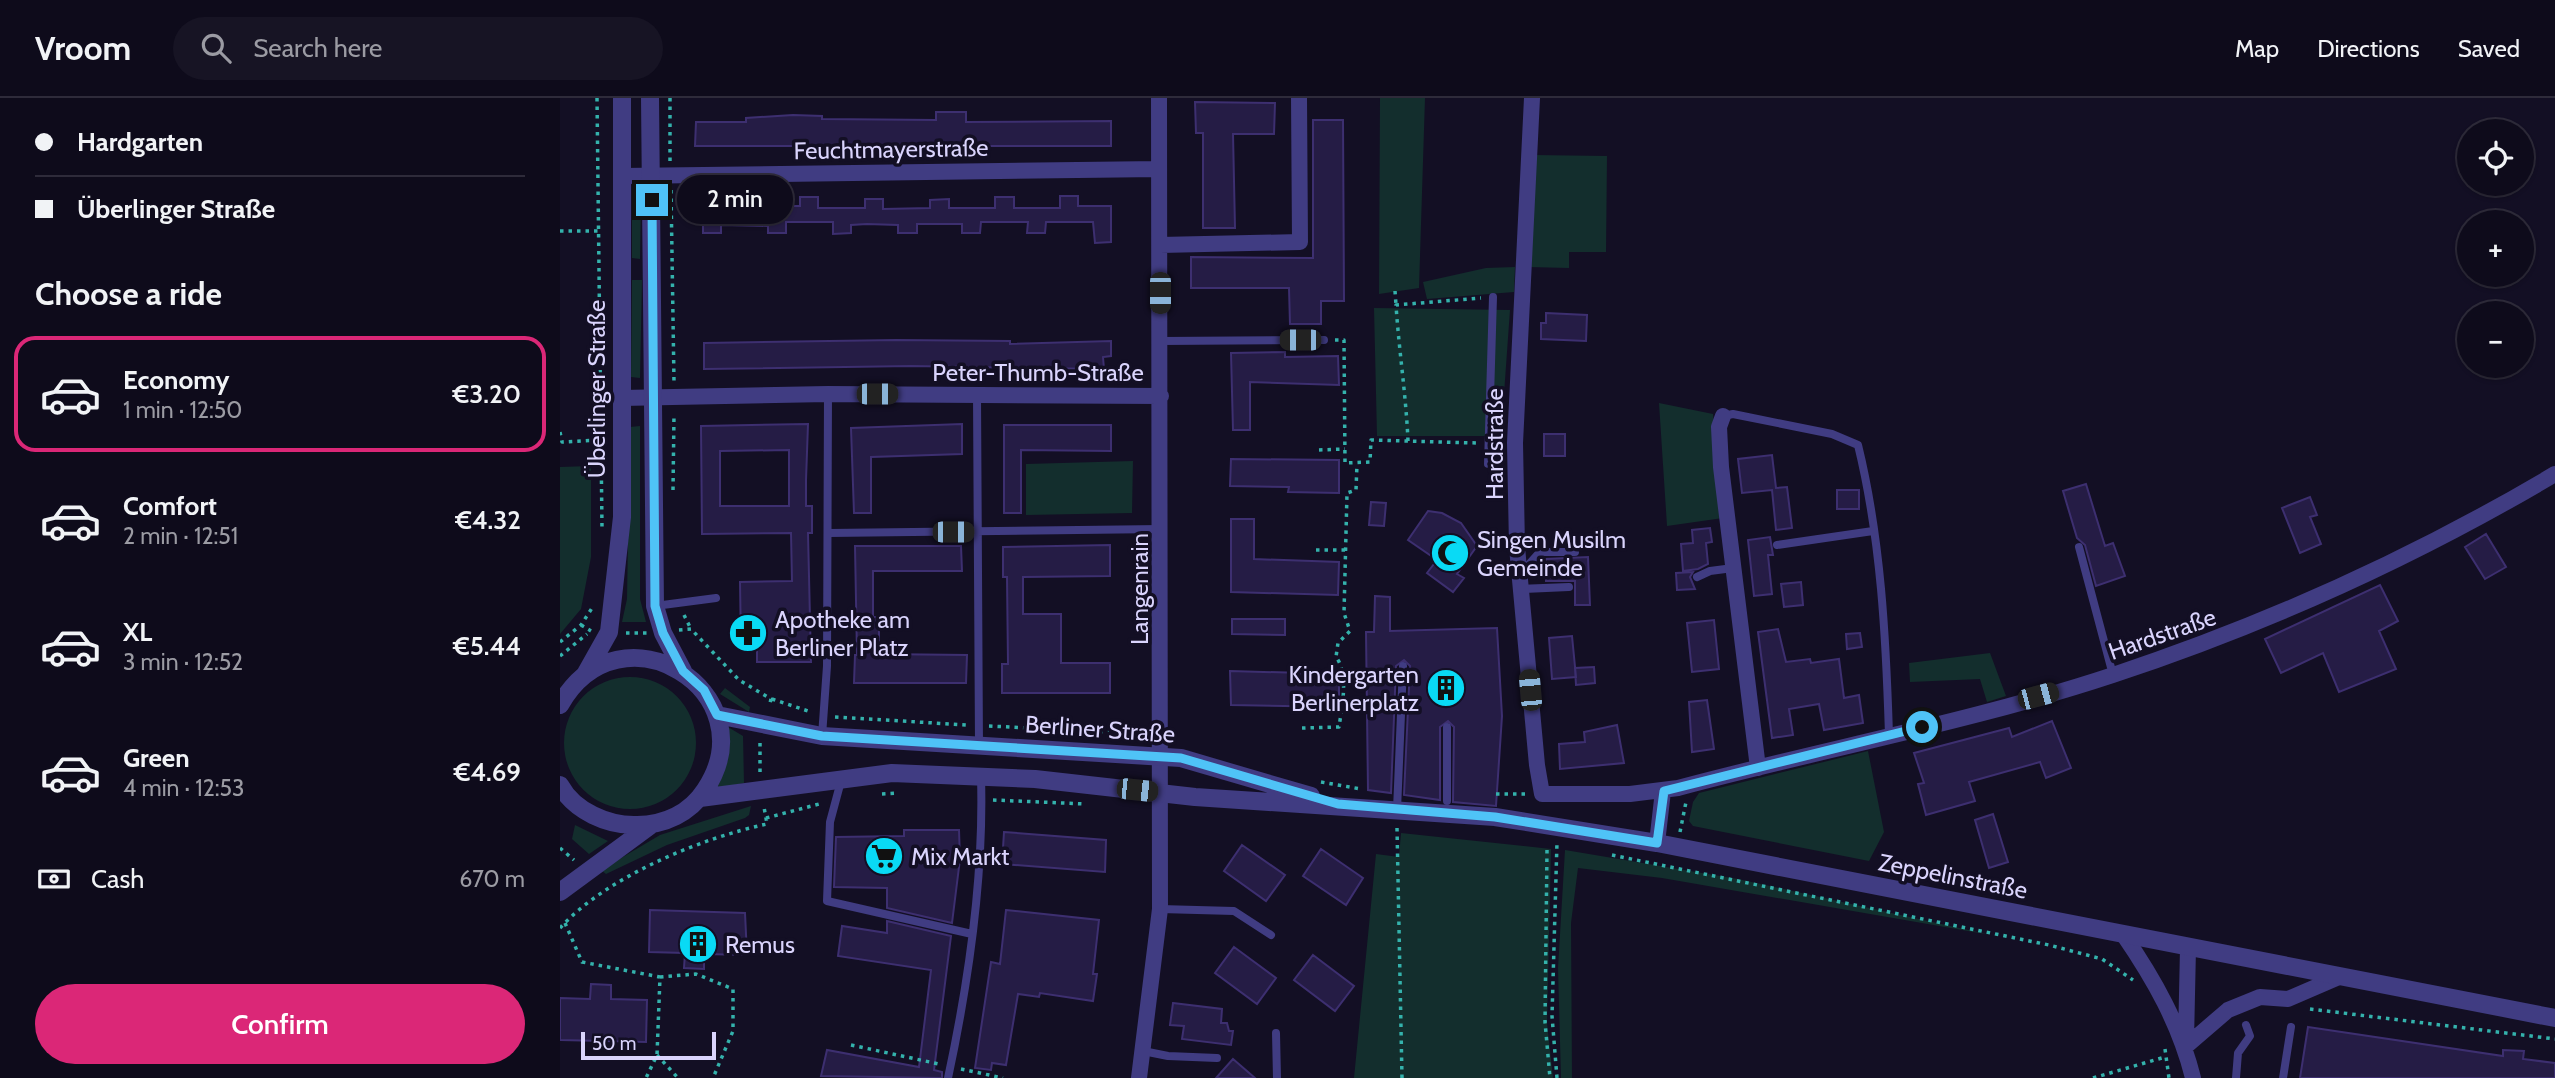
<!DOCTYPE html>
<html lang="en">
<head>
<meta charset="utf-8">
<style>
  body { margin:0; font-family:Cabin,sans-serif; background:#171424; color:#f1f3f6; height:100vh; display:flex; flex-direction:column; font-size:26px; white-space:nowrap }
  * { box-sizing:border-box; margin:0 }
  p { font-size:23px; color:#9b9ba3 }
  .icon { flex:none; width:38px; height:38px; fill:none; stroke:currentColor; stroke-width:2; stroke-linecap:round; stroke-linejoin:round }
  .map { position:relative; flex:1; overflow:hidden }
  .sheet { display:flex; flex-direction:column; background:#0e0b1b; width:560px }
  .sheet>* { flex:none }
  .banner { display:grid; align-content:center; height:154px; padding:0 35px; background:#0e0b1b }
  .tools { position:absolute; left:1897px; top:21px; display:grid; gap:14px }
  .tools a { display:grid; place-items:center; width:77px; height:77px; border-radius:50%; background:#0e0b1b; box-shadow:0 2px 5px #0004,0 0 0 2px #2e2b3a; font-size:35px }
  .scale { position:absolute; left:21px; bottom:18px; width:135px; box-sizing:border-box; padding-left:7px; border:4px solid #dad4fd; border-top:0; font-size:19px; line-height:24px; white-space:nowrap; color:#dad4fd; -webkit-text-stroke:5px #130f24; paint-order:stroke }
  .end { position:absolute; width:32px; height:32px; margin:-16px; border:9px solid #4fc3f7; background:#111; box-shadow:0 0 0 4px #111 }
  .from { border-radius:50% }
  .bubble { position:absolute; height:49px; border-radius:24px; background:#0e0b1b; box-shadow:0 2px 5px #0004,0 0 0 2px #2e2b3a; font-size:23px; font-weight:600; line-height:49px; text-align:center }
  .car { position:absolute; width:21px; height:42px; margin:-21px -10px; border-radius:9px; box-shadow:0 0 5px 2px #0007; background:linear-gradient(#222 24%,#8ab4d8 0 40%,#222 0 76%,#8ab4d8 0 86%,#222 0) }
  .banner b { display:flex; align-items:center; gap:24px; height:66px; font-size:26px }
  .banner b+b { border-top:2px solid #2e2b3a }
  .banner i { width:18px; height:18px; background:#f1f3f6 }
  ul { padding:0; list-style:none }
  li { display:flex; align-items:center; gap:21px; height:116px; margin:0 14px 10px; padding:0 21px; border:4px solid transparent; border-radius:21px }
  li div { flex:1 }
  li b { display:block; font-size:26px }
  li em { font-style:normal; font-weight:600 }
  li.current { border-color:#db2777 }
  li>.icon { width:63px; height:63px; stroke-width:1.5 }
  h2 { padding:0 35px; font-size:32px; line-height:84px }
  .pay { display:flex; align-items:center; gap:18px; height:77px; padding:0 35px; font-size:26px }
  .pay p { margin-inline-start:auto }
  .cta { display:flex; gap:14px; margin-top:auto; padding:14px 35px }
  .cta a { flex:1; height:80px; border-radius:42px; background:#db2777; color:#fff; font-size:28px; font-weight:600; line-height:80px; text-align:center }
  header { display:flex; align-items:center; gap:42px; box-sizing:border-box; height:98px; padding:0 35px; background:#0e0b1b; border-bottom:2px solid #2e2b3a }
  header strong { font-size:33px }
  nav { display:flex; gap:38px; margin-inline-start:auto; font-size:24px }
  .search { width:490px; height:63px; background:#171424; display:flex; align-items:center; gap:18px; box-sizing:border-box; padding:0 24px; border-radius:38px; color:#9b9ba3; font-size:26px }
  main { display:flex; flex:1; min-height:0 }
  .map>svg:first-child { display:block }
</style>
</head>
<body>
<header>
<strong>Vroom</strong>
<div class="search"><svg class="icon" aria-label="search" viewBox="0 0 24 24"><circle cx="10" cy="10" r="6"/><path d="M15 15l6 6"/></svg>Search here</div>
<nav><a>Map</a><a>Directions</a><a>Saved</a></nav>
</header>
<main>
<section class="sheet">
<div class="banner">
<b><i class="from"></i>Hardgarten</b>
<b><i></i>Überlinger Straße</b>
</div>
<h2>Choose a ride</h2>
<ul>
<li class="current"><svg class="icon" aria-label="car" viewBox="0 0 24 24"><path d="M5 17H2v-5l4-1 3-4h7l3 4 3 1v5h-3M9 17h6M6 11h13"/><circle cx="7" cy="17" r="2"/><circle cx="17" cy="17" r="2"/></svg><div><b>Economy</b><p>1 min · 12:50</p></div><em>€3.20</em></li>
<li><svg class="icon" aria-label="car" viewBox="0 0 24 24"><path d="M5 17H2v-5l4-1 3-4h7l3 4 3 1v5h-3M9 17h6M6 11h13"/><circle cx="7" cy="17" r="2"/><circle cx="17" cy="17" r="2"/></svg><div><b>Comfort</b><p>2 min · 12:51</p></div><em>€4.32</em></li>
<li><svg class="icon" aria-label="car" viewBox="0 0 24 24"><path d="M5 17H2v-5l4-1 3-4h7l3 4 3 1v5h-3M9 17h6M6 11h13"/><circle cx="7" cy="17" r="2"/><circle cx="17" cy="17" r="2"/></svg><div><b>XL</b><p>3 min · 12:52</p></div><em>€5.44</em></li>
<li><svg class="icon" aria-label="car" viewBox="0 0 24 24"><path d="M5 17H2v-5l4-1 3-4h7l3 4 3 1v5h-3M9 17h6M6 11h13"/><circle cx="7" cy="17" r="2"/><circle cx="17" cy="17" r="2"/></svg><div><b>Green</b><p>4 min · 12:53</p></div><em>€4.69</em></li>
</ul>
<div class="pay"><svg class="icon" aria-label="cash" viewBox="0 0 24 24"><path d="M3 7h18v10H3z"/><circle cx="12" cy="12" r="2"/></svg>Cash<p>670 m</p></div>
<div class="cta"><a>Confirm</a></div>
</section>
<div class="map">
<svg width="1995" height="980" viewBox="0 0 1995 980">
  <rect width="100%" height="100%" fill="#130f24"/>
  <path fill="#132e2d" d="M 820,0 L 865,0 L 859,190 L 819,196 Z
    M 973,57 L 1047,58 L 1046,154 L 1009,154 L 1009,170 L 968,169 Z
    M 72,100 L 81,100 L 80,161 L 72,160 Z
    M 955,169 L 954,194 L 867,201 L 863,184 L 926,170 Z
    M 72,182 L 82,182 L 80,280 L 71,279 Z
    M 814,210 L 950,212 L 941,338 L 817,338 Z
    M 1099,305 L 1153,316 L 1163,420 L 1107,428 Z
    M 80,328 L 80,501 L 86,524 L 62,524 L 67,501 L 70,329 Z
    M 573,363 L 572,415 L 466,417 L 466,366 Z
    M 31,368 L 31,459 L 21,511 L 0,536 L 0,369 Z
    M 1430,555 L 1446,598 L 1427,604 L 1420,581 L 1350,584 L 1349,565 Z
    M4 645a66 66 0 1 1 132 0a66 66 0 1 1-132 0Z
    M 165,590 L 190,609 L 189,614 L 160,596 Z
    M 168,629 L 183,638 L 184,685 L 156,691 L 168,661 Z
    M 1308,653 L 1324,734 L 1309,763 L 1133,728 L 1129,723 L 1133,704 L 1139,695 Z
    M 191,708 L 189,717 L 185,720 L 107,747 L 46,776 L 41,772 L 100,737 Z
    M 15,727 L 48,743 L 29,756 L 12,741 Z
    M 841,735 L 991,751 L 987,925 L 993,980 L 794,980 L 816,756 L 839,759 Z
    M 1005,752 L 1178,781 L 1431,837 L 1102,780 L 1018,770 L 1011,825 L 1012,980 L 1001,980 L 998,870 Z"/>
  <path fill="#251c45" stroke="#3d2f70" stroke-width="2" fill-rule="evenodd" d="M 635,4 L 715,5 L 714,36 L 673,36 L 675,130 L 643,130 L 643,35 L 636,35 Z
    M 376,14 L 406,14 L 406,24 L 551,23 L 551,48 L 135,48 L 136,24 L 186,24 L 186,20 L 233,17 L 262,18 L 262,21 L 376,22 Z
    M 753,22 L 783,22 L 784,203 L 761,203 L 761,226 L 730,226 L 729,190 L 631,190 L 631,159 L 753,160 Z
    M 500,98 L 518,98 L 518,108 L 551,108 L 551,144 L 535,145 L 533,124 L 486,124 L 485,135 L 467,135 L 468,124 L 421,124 L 420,135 L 402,135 L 402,126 L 357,126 L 357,135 L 338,135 L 338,127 L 307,126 L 291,127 L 291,135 L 273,136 L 273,124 L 226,124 L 226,135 L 208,135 L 208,128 L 161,127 L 161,135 L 143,135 L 143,108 L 175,108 L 175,99 L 193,99 L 193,108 L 240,108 L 240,99 L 258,99 L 258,110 L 305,110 L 305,101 L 323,101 L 323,111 L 370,110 L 370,102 L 389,101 L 389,110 L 435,110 L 435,99 L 454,99 L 454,110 L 500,110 Z
    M 986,215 L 1027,217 L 1026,243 L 981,241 L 981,225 L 986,225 Z
    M 336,242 L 450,243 L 450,246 L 551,243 L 551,258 L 543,259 L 544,271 L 351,268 L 144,271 L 144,245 Z
    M 725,254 L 725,259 L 778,258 L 779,287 L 690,284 L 690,332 L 673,332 L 671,255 Z
    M 248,326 L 246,382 L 246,408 L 252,408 L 252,435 L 248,435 L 251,564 L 197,564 L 197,548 L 181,548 L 180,484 L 232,483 L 231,435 L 142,436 L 141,328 ZM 229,352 L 229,408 L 160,408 L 160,353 Z
    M 402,326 L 402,356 L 311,359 L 311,415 L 294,415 L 291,330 Z
    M 444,327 L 551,327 L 551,353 L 461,352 L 461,415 L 444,415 Z
    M 984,336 L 1005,336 L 1005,358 L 984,358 Z
    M 1212,357 L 1216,390 L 1227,389 L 1232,430 L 1216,432 L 1212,392 L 1182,395 L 1178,361 Z
    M 671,361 L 779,362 L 779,395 L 728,394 L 729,389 L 670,388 Z
    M 1526,386 L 1545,448 L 1553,445 L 1565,478 L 1536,488 L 1525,447 L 1517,440 L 1503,393 Z
    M 1277,392 L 1299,392 L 1299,411 L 1277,411 Z
    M 1750,399 L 1757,417 L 1750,419 L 1761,446 L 1740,455 L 1722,410 Z
    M 811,404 L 826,405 L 824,428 L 809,427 Z
    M 868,413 L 882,415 L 901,425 L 917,448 L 897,476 L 904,480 L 893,494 L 867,475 L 877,462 L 848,442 Z
    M 671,421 L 694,421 L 694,461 L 779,464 L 778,497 L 671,494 Z
    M 1150,430 L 1152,444 L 1146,445 L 1148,466 L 1138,471 L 1123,473 L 1121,446 L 1133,445 L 1132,432 Z
    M 1926,436 L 1946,469 L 1925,481 L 1905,449 Z
    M 1210,439 L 1213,457 L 1208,457 L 1212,496 L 1194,498 L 1188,442 Z
    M 550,447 L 550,478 L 463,479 L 463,516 L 501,516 L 501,565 L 550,565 L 550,595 L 442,595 L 442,566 L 448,566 L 447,479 L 443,479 L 443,449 Z
    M 295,448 L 401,448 L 402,473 L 313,473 L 313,519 L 319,519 L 319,556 L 407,557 L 406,585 L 294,585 L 295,557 L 297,557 Z
    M 1028,459 L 1030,507 L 1015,507 L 1015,483 L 986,483 L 986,461 Z
    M 1133,474 L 1130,479 L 1135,491 L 1117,492 L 1116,475 Z
    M 1241,484 L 1243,507 L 1224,509 L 1221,486 Z
    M 1820,487 L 1838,523 L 1819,533 L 1836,571 L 1779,594 L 1763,555 L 1721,575 L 1705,541 Z
    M 815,498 L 830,499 L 830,533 L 937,530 L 942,618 L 936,708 L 893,704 L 894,629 L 888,623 L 880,629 L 880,702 L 844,697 L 850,568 L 844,562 L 836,568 L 831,695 L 808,692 L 806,534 L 814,534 Z
    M 672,521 L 725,521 L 725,537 L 672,536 Z
    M 1154,522 L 1159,571 L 1132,574 L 1127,525 Z
    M 1218,531 L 1226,564 L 1250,561 L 1251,565 L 1279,561 L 1284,600 L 1299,597 L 1303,625 L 1264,632 L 1259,606 L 1229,611 L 1233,637 L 1212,640 L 1198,534 Z
    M 1300,535 L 1302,549 L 1287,551 L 1286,536 Z
    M 1012,538 L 1016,579 L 992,581 L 989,540 Z
    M 1034,569 L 1035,585 L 1016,587 L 1015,570 Z
    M 670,573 L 779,576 L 779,609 L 671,607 Z
    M 1147,602 L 1154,651 L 1132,654 L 1129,604 Z
    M 1492,623 L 1511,670 L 1486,680 L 1480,664 L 1409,684 L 1415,703 L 1366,717 L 1358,686 L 1364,685 L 1354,655 L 1449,630 L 1452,639 Z
    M 1057,627 L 1064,665 L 1000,671 L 999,646 L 1025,644 L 1024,634 Z
    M 1433,716 L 1448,764 L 1429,770 L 1415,722 Z
    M 344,732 L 399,732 L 400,761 L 392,825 L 327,810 L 327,790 L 274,789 L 276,739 L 344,738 Z
    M 444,734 L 546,742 L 545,774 L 442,766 Z
    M 682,747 L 725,777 L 706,803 L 664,773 Z
    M 761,751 L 803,780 L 786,807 L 743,778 Z
    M 90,812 L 185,815 L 187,857 L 144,856 L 144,871 L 124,870 L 125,855 L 89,854 Z
    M 446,812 L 539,822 L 533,876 L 537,876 L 533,903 L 480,895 L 479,899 L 458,896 L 446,967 L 432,965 L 431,972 L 415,970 L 431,864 L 440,866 Z
    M 327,823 L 391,838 L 374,972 L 382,974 L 382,980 L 261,978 L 267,952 L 359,969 L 371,872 L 278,858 L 282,828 L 327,835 Z
    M 674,849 L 716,880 L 697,906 L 655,875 Z
    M 753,857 L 794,888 L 775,913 L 734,882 Z
    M 31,886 L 51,887 L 51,901 L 87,902 L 86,944 L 0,942 L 0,900 L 30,901 Z
    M 613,905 L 662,911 L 661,925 L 667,925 L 669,933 L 673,933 L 671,947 L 622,941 L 624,928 L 610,927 Z
    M 1748,929 L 1943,958 L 1943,952 L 1964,953 L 1963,961 L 1995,965 L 1995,980 L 1740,980 Z
    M 673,961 L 695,980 L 656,980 Z"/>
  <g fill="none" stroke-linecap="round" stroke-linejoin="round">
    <path stroke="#34b2ac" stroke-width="3.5" stroke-dasharray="3.5 5" stroke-linecap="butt" d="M 37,0 L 42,430
      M 110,0 L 110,63
      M 111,92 L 114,284
      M 0,133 L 38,133
      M 835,193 L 836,207
      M 775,242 L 784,242 L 785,365 L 810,364 L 811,342 L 917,345
      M 0,334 L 2,344 L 39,342
      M 848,343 C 846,297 839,253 836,207 L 921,200
      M 759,352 L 785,351
      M 113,392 L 114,316
      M 756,452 L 785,452
      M 124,517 L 131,531
      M 21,527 L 31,533
      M 119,532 L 131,531 L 179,582 L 211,601 L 209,609
      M 66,535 L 87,535
      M 0,544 L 21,527 L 34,507
      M 0,558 L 27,536
      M 212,601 L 251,614
      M 275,619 L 407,627
      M 429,628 L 585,636
      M 742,630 L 779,629 C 782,608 789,576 776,559 L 778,545 L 790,533 L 784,515 L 787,395 L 796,392 L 797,366
      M 200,674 L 200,643
      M 761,684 L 801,691
      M 322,696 L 339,695
      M 936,696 L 966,696
      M 433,702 L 526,706
      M 206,720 L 263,705
      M 837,730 L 842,980
      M 1120,734 L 1126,704
      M 0,750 L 14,762
      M 987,752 L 985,924 L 990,980
      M 1052,757 L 1489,847 L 1542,861 L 1573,882
      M 5,825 L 22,864 L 100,879 L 97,957 L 86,980
      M 0,830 C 46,779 141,740 207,726 L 204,709
      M 100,879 L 136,876 L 173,891 L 173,933 L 153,980
      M 1750,911 L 1995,941
      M 291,947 L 379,966
      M 1605,951 L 1609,980
      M 97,957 L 118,980
      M 401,971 L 443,980
      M 997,980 L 992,918 L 997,744
      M 1533,980 L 1605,959"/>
    <path stroke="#403c82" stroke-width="8" d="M 601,243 L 764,242
      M 417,297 L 419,648
      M 1163,318 L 1173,316 L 1272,336 L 1298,347 C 1321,441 1326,540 1329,637
      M 928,366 L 933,199
      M 269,435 L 601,431
      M 1217,447 L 1313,433
      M 1519,449 L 1553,577
      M 962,474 L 980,454 L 1015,454
      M 1137,479 L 1150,473 L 1173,470
      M 961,491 L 1009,489
      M 95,508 L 156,500
      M 262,638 L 267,568 L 268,296
      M 281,683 L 270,724 L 267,803 L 412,836
      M 887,703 L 887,629
      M 837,712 L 843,568
      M 600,811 L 674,813 L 711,837
      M 716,935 L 717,980
      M 583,953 L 608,958 L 657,960
      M 388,980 C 409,882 424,779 421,679
      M 1676,980 L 1678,955 L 1690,938 L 1686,927
      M 1723,980 L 1731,929"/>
    <path stroke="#403c82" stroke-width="16" d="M 972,0 L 955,345 L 957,449 L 977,667 L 982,696 L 1070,696 L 1118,690 C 1263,651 1411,624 1553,577 C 1707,526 1855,459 1995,376
      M 62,78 L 599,71
      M 600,147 L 740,144 L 739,0
      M 61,300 L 268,296 L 601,298
      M 1163,318 L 1159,329 L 1161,369 L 1198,670
      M 1097,745 L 1103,693
      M 1563,836 C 1594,881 1620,927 1633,980
      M 1626,943 L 1628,850
      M 1625,949 L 1668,912 L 1700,899 L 1728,901 L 1779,879
      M 579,980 L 600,811 L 599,0"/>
    <path stroke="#403c82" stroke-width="18" d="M 90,0 L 95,508 L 103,535 L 123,573
      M 26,575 L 49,534 L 62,419 L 62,0
      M 0,607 C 60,501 210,594 145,692 C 130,715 105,727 77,727 C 48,728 14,713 0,687
      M 157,617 L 262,638 L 621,660 L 751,698
      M 140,700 L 332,675 L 475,681 L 635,699 L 935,719 L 1097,745 L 1995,920
      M 0,794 L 91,727"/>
  </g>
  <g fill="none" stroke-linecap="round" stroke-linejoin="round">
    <path stroke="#4fc3f7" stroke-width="9" d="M 92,102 L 95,508 L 103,535 L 123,573 L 144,592 L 157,617 L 262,638 L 621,660 L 778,706 L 935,719 L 1097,745 L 1104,693 L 1362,629"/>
  </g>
  <defs>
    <g id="mosque-disc" transform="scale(2.0125)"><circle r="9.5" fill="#09daf5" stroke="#130f24"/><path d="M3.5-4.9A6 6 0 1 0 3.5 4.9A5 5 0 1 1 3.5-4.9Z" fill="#111"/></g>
    <g id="pharmacy-disc" transform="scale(2.0125)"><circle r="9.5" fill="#09daf5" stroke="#130f24"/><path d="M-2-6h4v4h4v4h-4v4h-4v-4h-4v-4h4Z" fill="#111"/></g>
    <g id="building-disc" transform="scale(2.0125)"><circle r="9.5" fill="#09daf5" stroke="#130f24"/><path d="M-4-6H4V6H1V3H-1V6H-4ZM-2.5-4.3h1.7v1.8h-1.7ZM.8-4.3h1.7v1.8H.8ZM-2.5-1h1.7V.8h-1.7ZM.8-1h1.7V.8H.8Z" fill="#111"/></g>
    <g id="supermarket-disc" transform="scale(2.0125)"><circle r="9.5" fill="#09daf5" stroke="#130f24"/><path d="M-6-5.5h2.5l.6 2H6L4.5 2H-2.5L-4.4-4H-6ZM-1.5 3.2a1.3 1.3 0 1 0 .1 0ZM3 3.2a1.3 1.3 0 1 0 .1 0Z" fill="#111"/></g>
  </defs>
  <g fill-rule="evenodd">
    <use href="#mosque-disc" x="890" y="455"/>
    <use href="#pharmacy-disc" x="188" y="535"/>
    <use href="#building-disc" x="886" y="590"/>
    <use href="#supermarket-disc" x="324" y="758"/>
    <use href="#building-disc" x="138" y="846"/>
  </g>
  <g text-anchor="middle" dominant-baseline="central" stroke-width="7" stroke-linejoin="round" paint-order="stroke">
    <g font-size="24" fill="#dad4fd" stroke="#130f24">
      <text transform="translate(331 51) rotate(-1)">Feuchtmayerstraße</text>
      <text x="478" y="274">Peter-Thumb-Straße</text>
      <text transform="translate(36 291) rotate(-90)">Überlinger Straße</text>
      <text transform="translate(934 346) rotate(-90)">Hardstraße</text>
      <text transform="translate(579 491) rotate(-90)">Langenrain</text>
      <text transform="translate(1602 536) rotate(-19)">Hardstraße</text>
      <text transform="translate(540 631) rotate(4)">Berliner Straße</text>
      <text transform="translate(1393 778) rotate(11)">Zeppelinstraße</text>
    </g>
    <g font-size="24" fill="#dad4fd" stroke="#130f24" text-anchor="start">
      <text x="917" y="441">Singen Musilm<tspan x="917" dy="28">Gemeinde</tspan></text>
      <text x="215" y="521">Apotheke am<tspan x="215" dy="28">Berliner Platz</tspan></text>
      <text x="859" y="576" text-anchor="end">Kindergarten<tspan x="859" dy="28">Berlinerplatz</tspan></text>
      <text x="351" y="758">Mix Markt</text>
      <text x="165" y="846">Remus</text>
    </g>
  </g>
</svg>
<div class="tools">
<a><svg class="icon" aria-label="locate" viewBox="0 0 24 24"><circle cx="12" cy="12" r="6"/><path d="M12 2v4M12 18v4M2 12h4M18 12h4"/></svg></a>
<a>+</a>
<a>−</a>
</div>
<div class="scale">50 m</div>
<i class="end from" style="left:1362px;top:629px"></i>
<i class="end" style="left:92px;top:102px"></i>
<div class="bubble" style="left:117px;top:77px;width:116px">2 min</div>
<i class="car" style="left:600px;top:195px;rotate:180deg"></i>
<i class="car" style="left:740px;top:242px;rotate:270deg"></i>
<i class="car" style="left:317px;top:296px;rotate:90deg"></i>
<i class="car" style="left:393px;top:434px;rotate:90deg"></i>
<i class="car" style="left:970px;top:592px;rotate:355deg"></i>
<i class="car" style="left:1478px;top:598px;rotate:75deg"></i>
<i class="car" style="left:577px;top:692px;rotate:96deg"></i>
</div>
</main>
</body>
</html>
